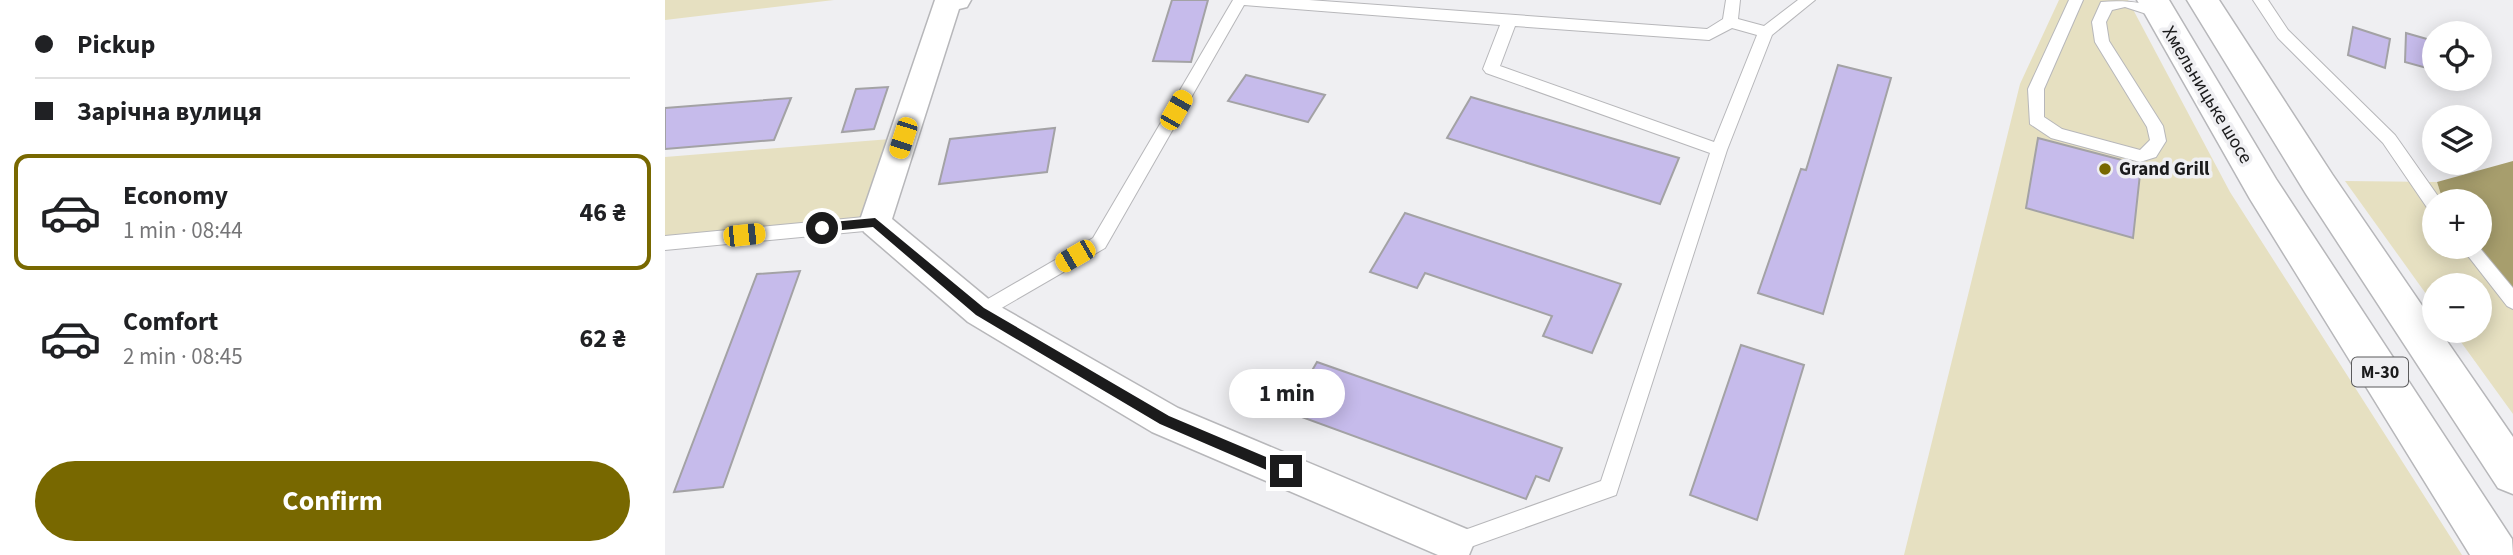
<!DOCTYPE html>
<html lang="en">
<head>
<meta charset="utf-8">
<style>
  body { margin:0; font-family:"Source Sans 3",sans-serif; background:#f6f6f6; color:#202124; height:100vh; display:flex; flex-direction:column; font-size:26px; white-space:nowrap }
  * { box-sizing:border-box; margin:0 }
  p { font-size:23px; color:#757577 }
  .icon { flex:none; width:38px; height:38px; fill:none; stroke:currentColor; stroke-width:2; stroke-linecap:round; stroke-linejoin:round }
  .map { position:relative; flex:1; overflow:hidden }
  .panel { display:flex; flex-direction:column; background:#fff; width:665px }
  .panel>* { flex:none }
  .banner { display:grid; align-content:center; height:154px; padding:0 35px; background:#fff }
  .buttons { position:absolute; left:1757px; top:21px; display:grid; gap:14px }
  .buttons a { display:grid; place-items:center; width:70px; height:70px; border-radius:50%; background:#fff; box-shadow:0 4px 18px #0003; font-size:35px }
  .end { position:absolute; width:32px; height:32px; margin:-16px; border:9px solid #1b1b1c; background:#fff; box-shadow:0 0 0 4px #fff }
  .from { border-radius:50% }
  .bubble { position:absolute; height:49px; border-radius:24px; background:#fff; box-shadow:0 4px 18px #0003; font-size:23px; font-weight:700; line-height:49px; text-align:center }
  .car { position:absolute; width:21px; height:42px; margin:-21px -10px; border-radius:9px; box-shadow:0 0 5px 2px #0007; background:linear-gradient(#f5c518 24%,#345 0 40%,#f5c518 0 76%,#345 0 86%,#f5c518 0) }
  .banner b { display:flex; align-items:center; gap:24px; height:66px; font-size:26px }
  .banner b+b { border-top:2px solid #e0e0e0 }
  .banner i { width:18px; height:18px; background:#202124 }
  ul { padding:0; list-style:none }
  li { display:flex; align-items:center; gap:21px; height:116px; margin:0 14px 10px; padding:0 21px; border:4px solid transparent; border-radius:14px }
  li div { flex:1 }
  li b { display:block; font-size:26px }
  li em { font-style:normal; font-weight:700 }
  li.active { border-color:#786800 }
  li>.icon { width:63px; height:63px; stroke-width:1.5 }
  .button { display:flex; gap:14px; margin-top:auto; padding:14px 35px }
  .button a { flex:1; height:80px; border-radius:42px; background:#786800; color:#fff; font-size:28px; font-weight:700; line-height:80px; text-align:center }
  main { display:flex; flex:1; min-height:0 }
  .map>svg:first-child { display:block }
</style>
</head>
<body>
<main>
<section class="panel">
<div class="banner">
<b><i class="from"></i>Pickup</b>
<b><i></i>Зарічна вулиця</b>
</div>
<ul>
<li class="active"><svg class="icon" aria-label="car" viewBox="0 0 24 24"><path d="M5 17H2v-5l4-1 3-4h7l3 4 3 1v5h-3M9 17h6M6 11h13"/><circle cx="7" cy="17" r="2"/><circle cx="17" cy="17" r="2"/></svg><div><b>Economy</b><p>1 min · 08:44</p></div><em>46 ₴</em></li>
<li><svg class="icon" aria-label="car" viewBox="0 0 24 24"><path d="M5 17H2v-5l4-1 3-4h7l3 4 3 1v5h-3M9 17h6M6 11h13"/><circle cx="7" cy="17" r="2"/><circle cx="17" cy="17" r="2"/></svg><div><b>Comfort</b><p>2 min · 08:45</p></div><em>62 ₴</em></li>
</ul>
<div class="button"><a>Confirm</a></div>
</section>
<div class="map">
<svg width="1848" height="555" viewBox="0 0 1848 555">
  <rect width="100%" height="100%" fill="#efeff2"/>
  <path fill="#e6e0c1" d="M 0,0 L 169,0 L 0,20 Z
    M 1394,0 L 1463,0 L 1565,192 L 1797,555 L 1239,555 L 1355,84 Z
    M 238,138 L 210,223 L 0,243 L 0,157 Z
    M 1680,181 L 1772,182 L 1778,201 L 1769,201 L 1769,247 L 1810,247 L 1848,288 L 1848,414 L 1788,331 L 1815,331 L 1815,285 L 1769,285 L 1769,305 Z"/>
  <path fill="#a79e6d" d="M 1848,161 L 1848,288 L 1810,247 L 1815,247 L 1815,201 L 1778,201 L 1772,182 Z"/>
  <path fill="#c6bbeb" stroke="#a3a2a5" stroke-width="2" d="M 507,0 L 543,0 L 526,62 L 488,61 Z
    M 1688,27 L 1725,39 L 1720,68 L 1683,55 Z
    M 1741,33 L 1769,41 L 1769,70 L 1740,62 Z
    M 1173,65 L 1226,78 L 1158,314 L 1093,293 L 1136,169 L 1141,170 Z
    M 581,75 L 660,95 L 643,122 L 563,101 Z
    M 223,87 L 209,129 L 177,132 L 191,89 Z
    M 806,97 L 1014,158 L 995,204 L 782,138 Z
    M 126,98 L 109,140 L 0,149 L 0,108 Z
    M 390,128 L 382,172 L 274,184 L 285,139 Z
    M 1373,138 L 1476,165 L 1468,238 L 1361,208 Z
    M 740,213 L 956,284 L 927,353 L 878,336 L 887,316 L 760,273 L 752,288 L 705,272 Z
    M 135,271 L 58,487 L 9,492 L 92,274 Z
    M 1076,345 L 1139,365 L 1092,520 L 1025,495 Z
    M 652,362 L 897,448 L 884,481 L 871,476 L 861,499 L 623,412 Z"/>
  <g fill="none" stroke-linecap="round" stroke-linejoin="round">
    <g stroke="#b7b7ba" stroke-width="2">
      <path id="service" d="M 568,0 L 644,0 L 1042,29 L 1058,19 L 1061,0 L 1075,0 L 1073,19 L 1099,26 L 1133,0 L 1150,0 L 1107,35 L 1062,150 L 951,495 L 797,550 L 795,555 L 775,555 L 783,536 L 936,481 L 1045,153 L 821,73 L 818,69 L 835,25 L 579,5 L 440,248 L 321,317 L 315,320 L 309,317 L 306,312 L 309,307 L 428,238 ZM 850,26 L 1044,40 L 1067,28 L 1092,35 L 1049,142 L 835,66 Z
        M 1404,0 L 1418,0 L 1379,89 L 1379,117 L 1397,129 L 1475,150 L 1485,140 L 1482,127 L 1430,42 L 1427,22 L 1436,2 C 1458,0 1478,2 1499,9 L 1501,13 L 1494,18 L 1460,7 L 1447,10 L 1441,22 L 1444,41 L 1498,126 L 1501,141 L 1491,157 L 1475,162 L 1386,138 L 1365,124 L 1363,89 Z
        M 1588,0 L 1603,0 L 1623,30 L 1730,135 L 1775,199 L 1776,201 L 1769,201 L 1769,211 L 1763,209 L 1718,143 L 1613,38 Z
        M 210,216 L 216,218 L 218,223 L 216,228 L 210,230 L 0,250 L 0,236 Z
        M 1796,247 L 1814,247 L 1848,288 L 1848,309 L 1842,306 Z"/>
    </g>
    <g stroke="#b7b7ba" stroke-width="3">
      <path id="minor" d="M 270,0 L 306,0 L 302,7 L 294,9 L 227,219 L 327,302 L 513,408 L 804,530 L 809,543 L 804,555 L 773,555 L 487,432 L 303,322 L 199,232 L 194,223 Z"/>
    </g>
    <g stroke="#b7b7ba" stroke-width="3">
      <path id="trunk" d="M 1472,0 L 1504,0 L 1611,179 L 1847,539 L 1848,555 L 1805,555 L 1585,199 Z
        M 1522,0 L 1554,0 L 1667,174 L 1769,323 L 1769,331 L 1775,331 L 1848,437 L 1848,494 L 1833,488 L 1641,194 Z"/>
    </g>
    <use href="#service" fill="#fff" fill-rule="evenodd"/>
    <use href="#minor" fill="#fff" fill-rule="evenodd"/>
    <use href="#trunk" fill="#fff" fill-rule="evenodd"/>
  </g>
  <path fill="#1b1b1c" d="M 210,218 L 319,308 L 504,416 L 625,467 L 625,476 L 616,476 L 495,424 L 311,315 L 208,227 L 157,232 L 152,228 L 157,223 Z"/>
  <circle fill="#786800" stroke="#efeff2" stroke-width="2.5" cx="1440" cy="169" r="7"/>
  <g text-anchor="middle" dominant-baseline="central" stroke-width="7" stroke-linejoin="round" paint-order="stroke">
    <rect fill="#efeff2" stroke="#5b5b5c" stroke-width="2" x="1687" y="357.5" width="56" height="29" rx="5"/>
    <g font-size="18" font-weight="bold" fill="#1b1b1c">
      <text x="1715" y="372">М-30</text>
    </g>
    <g font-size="19" fill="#1b1b1c" stroke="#efeff2">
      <text transform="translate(1542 95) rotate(59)">Хмельницьке шосе</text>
    </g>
    <g font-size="19" font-weight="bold" fill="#1b1b1c" stroke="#efeff2" text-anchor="start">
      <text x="1454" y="169">Grand Grill</text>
    </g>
  </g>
</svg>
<div class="buttons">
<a><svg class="icon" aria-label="locate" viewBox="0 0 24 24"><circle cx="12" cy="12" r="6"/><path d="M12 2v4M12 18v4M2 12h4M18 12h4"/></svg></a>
<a><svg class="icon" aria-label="layers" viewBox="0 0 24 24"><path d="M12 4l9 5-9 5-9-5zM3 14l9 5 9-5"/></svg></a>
<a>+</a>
<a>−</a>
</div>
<i class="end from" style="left:157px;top:228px"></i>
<i class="end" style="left:621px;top:471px"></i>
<div class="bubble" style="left:564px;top:369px;width:116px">1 min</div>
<i class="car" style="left:511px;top:110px;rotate:30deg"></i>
<i class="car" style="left:238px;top:138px;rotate:198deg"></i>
<i class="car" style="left:79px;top:235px;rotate:84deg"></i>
<i class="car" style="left:410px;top:256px;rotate:240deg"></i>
</div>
</main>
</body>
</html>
